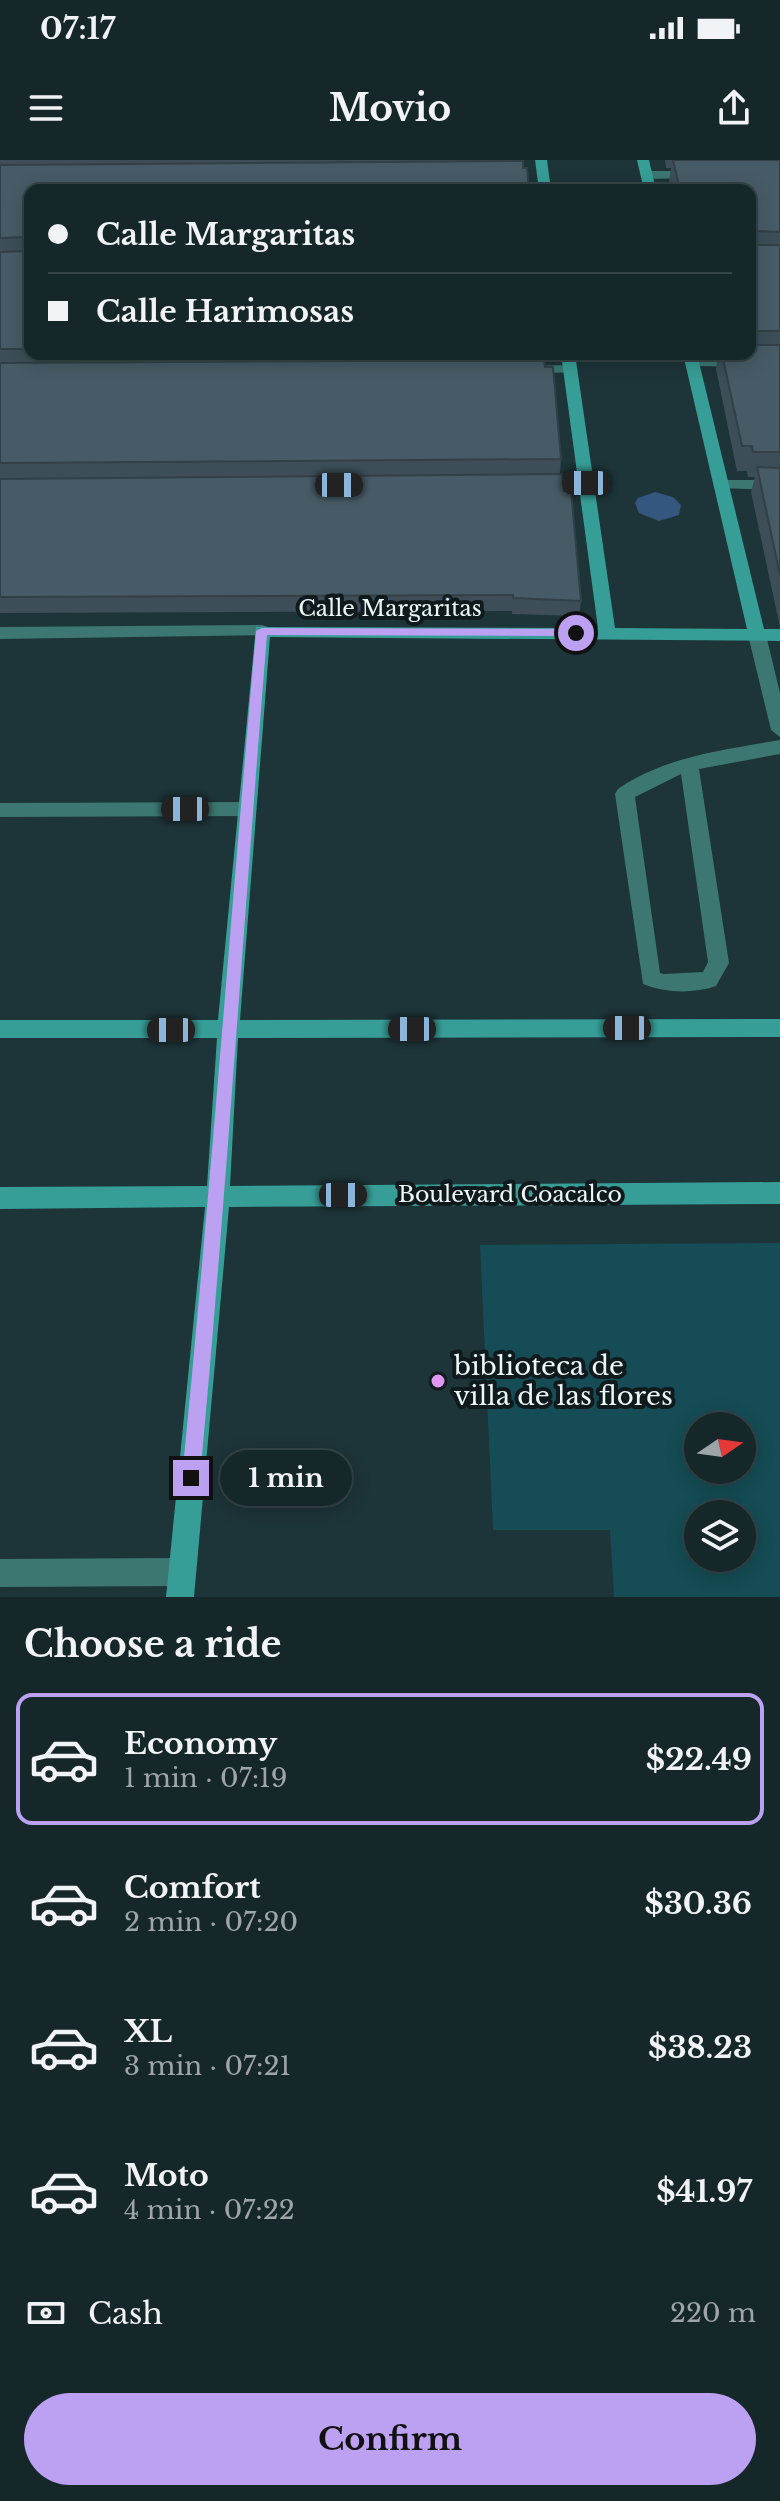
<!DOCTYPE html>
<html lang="en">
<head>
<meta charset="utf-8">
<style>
  body { margin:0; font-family:"Libre Baskerville",serif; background:#1f2f32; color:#f1f3f6; height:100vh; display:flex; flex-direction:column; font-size:30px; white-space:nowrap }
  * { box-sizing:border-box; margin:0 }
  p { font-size:26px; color:#9ea5a8 }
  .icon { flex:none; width:44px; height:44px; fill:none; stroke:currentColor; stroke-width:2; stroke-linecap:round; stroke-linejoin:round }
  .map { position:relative; height:1437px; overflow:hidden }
  .details { display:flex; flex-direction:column; background:#16272a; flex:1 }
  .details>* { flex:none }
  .hud { position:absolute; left:24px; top:24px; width:732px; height:176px; border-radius:16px; box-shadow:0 4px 20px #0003,0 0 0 2px #354447; display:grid; align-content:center; height:176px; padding:0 24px; background:#16272a }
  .needle { width:52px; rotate:77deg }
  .fabs { position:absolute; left:684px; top:1252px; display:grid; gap:16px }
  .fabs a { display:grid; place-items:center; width:72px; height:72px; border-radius:50%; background:#16272a; box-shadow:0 4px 20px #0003,0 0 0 2px #354447; font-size:40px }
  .end { position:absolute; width:36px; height:36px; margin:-18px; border:10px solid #bca0f2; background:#111; box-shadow:0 0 0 4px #111 }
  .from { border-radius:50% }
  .bubble { position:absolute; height:56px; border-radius:28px; background:#16272a; box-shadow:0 4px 20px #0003,0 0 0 2px #354447; font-size:26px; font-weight:700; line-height:56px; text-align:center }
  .car { position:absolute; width:24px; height:48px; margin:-24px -12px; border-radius:10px; box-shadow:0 0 6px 2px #0007; background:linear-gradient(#222 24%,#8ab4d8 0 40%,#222 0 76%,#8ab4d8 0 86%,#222 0) }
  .hud b { display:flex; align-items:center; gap:28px; height:76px; font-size:30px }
  .hud b+b { border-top:2px solid #354447 }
  .hud i { width:20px; height:20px; background:#f1f3f6 }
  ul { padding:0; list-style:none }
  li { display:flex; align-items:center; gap:24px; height:132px; margin:0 16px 12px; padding:0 8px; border:4px solid transparent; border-radius:16px }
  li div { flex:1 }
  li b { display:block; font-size:30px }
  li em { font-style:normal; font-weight:700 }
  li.on { border-color:#bca0f2 }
  li>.icon { width:72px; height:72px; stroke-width:1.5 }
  h2 { padding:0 24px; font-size:36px; line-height:96px }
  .pay { display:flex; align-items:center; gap:20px; height:88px; padding:0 24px; font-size:30px }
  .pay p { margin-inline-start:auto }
  .primary-button { display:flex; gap:16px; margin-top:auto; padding:16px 24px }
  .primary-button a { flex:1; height:92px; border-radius:48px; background:#bca0f2; color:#111; font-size:32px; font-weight:700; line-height:92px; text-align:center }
  .status { display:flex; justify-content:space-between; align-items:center; height:56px; padding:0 40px; background:#16272a; direction:ltr }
  .status svg { height:22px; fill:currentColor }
  header { display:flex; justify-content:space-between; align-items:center; height:104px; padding:0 24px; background:#16272a; font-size:36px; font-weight:700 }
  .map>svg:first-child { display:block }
</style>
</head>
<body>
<div class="status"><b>07:17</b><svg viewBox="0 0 49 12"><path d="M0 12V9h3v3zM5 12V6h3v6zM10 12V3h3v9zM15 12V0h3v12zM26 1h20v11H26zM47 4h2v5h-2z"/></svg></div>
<header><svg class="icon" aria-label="menu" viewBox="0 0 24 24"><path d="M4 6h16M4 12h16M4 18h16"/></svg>Movio<svg class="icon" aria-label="share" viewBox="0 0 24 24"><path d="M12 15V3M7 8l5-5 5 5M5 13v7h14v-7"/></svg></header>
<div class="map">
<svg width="780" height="1437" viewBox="0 0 780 1437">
  <rect width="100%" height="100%" fill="#1d3438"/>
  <path fill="#154c55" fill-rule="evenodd" d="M 780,1083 L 780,1437 L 614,1437 L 610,1370 L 493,1370 L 480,1085 ZM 698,1266 L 742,1266 L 742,1310 L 698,1310 ZM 698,1354 L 742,1354 L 742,1398 L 698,1398 Z"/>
  <path fill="#35577f" d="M 655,332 L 673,337 L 681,345 L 679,355 L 659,361 L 639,353 L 635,343 L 638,338 Z"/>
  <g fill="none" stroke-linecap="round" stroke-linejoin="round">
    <path fill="#3c7772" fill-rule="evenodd" d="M 780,580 L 780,594 L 699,609 L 729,803 L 716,826 C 693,834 665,833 643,824 L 615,634 L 618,629 C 666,596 724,590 780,580 ZM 681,614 L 708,802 L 703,812 L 664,814 L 660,813 L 635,637 Z"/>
    <path fill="#3c7772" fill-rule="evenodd" d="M 696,11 L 700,12 L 700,18 L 646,19 L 640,15 L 646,11 Z
      M 692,199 L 780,199 L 780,207 L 687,206 L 687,200 Z
      M 570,205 L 575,206 L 575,212 L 526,214 L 519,210 L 526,206 Z
      M 586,318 L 594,323 L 592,326 L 538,329 L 530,324 L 538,319 Z
      M 721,320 L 780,320 L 780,330 L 715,328 L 715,322 Z
      M 262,465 L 268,467 L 271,471 L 268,475 L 0,479 L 0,467 Z
      M 757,469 L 766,475 L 780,533 L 780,577 L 771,570 L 748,475 Z
      M 247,642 L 257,649 L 247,656 L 0,657 L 0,643 Z
      M 182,1398 L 192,1402 L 196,1412 L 192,1422 L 182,1426 L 0,1427 L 0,1399 Z"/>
    <path fill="#379e97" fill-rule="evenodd" d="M 535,0 L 547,0 L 551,30 L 539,30 Z
      M 637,0 L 649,0 L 656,30 L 644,30 Z
      M 561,194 L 575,194 L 615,468 L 747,469 L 683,194 L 697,194 L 764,469 L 780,469 L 780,481 L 270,477 L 240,860 L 780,859 L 780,877 L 238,878 L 230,1026 L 780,1022 L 780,1044 L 229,1047 L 194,1437 L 166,1437 L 205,1047 L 0,1049 L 0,1027 L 207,1026 L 217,878 L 0,878 L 0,860 L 218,860 L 256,467 L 598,468 Z"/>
  </g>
  <path fill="#3d4e58" d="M 0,0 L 521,0 L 521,1 L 30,30 L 30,194 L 542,194 L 542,200 L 561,299 L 560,314 L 564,331 L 581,441 L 579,456 L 512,454 L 512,451 L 0,453 Z
    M 665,0 L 780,0 L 780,467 L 751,332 L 755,317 L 748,317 L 747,311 L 737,311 L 716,209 L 718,196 L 713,196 L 712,194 L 750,194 L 750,30 L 671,30 L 669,22 L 671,8 L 666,8 Z"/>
  <path fill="#475b66" stroke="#324047" stroke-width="2" d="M 673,0 L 780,0 L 780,72 L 755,71 L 752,82 L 755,85 L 780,85 L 780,171 L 750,171 L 750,30 L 680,30 Z
    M 523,1 L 523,8 L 527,8 L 529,30 L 30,30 L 30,88 L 27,77 L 0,78 L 0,5 Z
    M 30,88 L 30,189 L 0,189 L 0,92 L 27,91 Z
    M 750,185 L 780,185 L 780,292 L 753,292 L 752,286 L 742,286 L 722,194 L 750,194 Z
    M 544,200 L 545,207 L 553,207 L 561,299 L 0,303 L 0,203 Z
    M 757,307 L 780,308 L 780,415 Z
    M 562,314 L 564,331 L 571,331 L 581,441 L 513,438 L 513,435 L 0,437 L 0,319 Z"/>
  <path fill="#bca0f2" d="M 262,468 L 576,469 L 581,473 L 576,476 L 267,475 C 244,756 226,1037 200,1318 L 197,1324 L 191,1327 L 185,1324 L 182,1318 C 210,1036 231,754 256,471 Z"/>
  <circle fill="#de98f3" stroke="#101a1c" stroke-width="3" cx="438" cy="1221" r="8"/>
  <g text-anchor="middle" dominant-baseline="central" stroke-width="8" stroke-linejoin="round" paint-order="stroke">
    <g font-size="22" fill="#eaf8fa" stroke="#101a1c">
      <text x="390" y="448">Calle Margaritas</text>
      <text x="510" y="1034">Boulevard Coacalco</text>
    </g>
    <g font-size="26" fill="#eaf8fa" stroke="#101a1c" text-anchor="start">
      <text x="454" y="1206">biblioteca de<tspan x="454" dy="30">villa de las flores</tspan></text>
    </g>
  </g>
</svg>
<div class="fabs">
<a><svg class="needle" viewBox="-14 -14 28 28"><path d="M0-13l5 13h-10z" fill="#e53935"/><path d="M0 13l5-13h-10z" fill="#9ea5a8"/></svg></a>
<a><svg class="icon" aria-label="layers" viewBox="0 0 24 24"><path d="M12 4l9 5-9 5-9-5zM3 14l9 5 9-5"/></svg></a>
</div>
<i class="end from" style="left:576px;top:473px"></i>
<i class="end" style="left:191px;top:1318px"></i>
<div class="bubble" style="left:220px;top:1290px;width:132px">1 min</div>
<i class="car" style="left:586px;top:323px;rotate:270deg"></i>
<i class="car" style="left:339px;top:325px;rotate:90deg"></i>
<i class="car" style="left:185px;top:649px;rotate:270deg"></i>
<i class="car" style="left:627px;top:868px;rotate:270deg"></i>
<i class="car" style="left:412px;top:869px;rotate:270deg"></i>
<i class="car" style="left:171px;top:870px;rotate:270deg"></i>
<i class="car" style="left:343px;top:1035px;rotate:90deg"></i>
<div class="hud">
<b><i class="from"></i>Calle Margaritas</b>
<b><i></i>Calle Harimosas</b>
</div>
</div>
<section class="details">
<h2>Choose a ride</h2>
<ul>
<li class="on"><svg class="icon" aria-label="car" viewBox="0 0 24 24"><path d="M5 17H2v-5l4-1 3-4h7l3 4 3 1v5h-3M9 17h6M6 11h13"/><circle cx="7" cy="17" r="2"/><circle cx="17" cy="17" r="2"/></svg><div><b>Economy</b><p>1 min · 07:19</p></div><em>$22.49</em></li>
<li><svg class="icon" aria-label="car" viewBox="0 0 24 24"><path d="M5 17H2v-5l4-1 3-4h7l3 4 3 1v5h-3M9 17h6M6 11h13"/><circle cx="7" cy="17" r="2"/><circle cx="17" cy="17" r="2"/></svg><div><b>Comfort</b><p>2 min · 07:20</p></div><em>$30.36</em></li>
<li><svg class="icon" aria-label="car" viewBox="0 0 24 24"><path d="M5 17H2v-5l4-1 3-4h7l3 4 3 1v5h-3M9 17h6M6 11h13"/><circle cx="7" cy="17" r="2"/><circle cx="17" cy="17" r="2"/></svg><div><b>XL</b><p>3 min · 07:21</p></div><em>$38.23</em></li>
<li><svg class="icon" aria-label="car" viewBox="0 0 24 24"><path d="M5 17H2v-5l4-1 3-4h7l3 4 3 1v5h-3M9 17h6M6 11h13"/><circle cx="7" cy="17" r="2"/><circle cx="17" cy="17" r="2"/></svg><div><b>Moto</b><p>4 min · 07:22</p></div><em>$41.97</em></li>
</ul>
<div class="pay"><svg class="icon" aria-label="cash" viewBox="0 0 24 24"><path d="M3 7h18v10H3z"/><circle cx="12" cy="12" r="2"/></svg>Cash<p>220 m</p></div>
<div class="primary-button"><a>Confirm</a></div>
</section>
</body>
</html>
